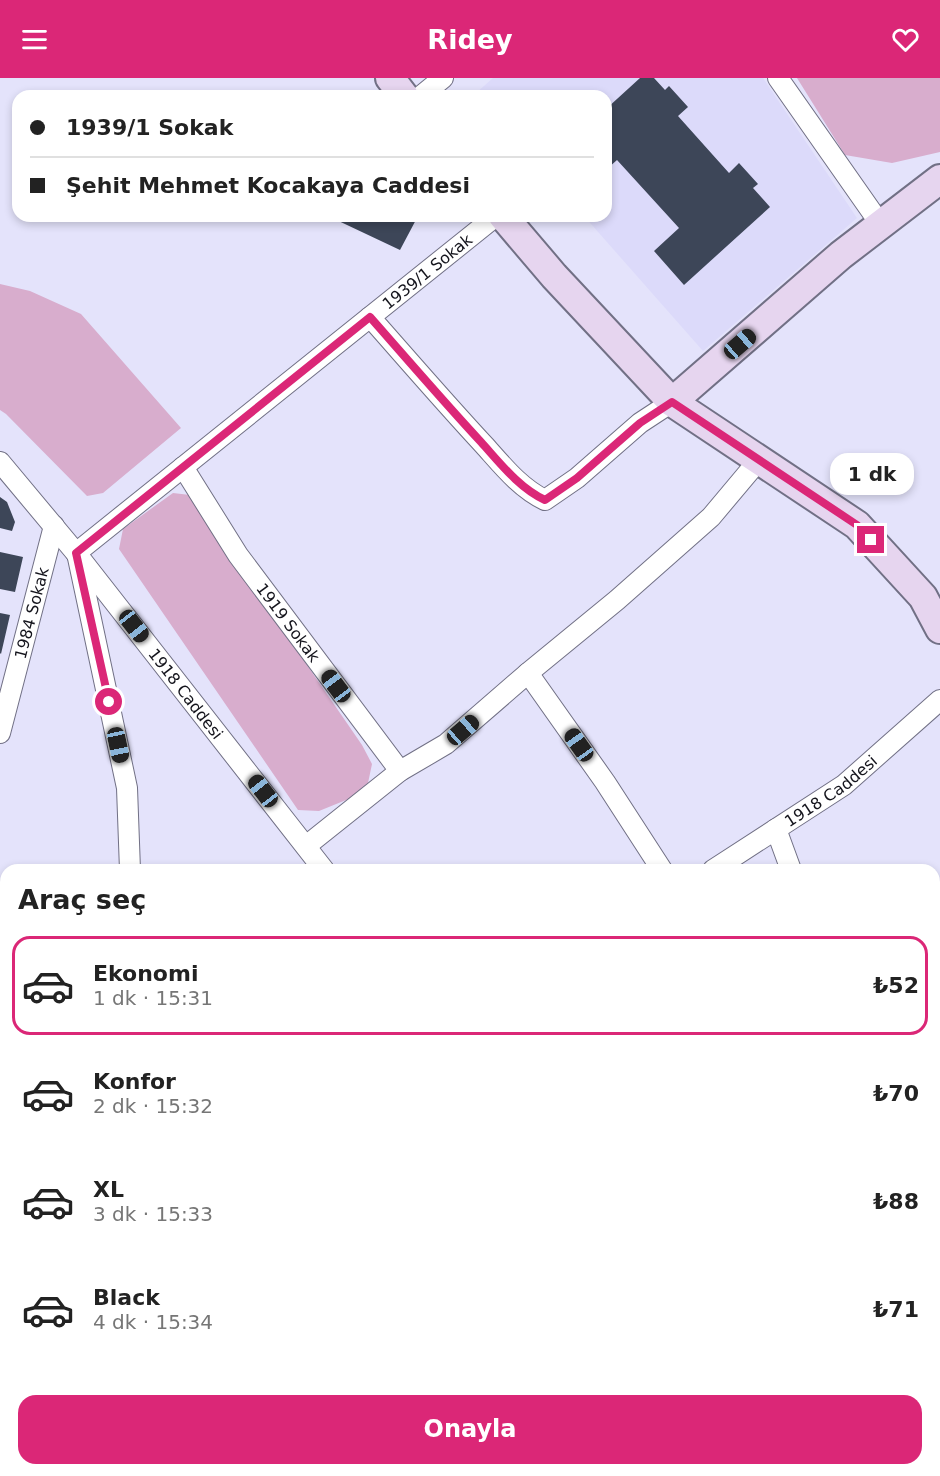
<!DOCTYPE html>
<html lang="tr">
<head>
<meta charset="utf-8">
<style>
  body { margin:0; font-family:"DejaVu Sans",sans-serif; background:#f6f6f6; color:#222; height:100vh; display:flex; flex-direction:column; font-size:22px; white-space:nowrap }
  * { box-sizing:border-box; margin:0 }
  p { font-size:20px; color:#767676 }
  .icon { flex:none; width:33px; height:33px; fill:none; stroke:currentColor; stroke-width:2; stroke-linecap:round; stroke-linejoin:round }
  .map { position:relative; flex:1; overflow:hidden }
  .details { position:absolute; left:0px; top:786px; width:940px; height:612px; display:flex; flex-direction:column; background:#fff; border-radius:18px 18px 0 0; box-shadow:0 3px 9px #0003 }
  .details>* { flex:none }
  .top-card { position:absolute; left:12px; top:12px; width:600px; height:132px; border-radius:18px; box-shadow:0 3px 9px #0003; display:grid; align-content:center; height:132px; padding:0 18px; background:#fff }
  .end { position:absolute; width:27px; height:27px; margin:-14px; border:8px solid #db2777; background:#fff; box-shadow:0 0 0 3px #fff }
  .from { border-radius:50% }
  .bubble { position:absolute; height:42px; border-radius:18px; background:#fff; box-shadow:0 3px 9px #0003; font-size:20px; font-weight:700; line-height:42px; text-align:center }
  .car { position:absolute; width:18px; height:36px; margin:-18px -9px; border-radius:8px; box-shadow:0 0 4px 2px #0007; background:linear-gradient(#222 24%,#8ab4d8 0 40%,#222 0 76%,#8ab4d8 0 86%,#222 0) }
  .top-card b { display:flex; align-items:center; gap:21px; height:57px; font-size:22px }
  .top-card b+b { border-top:2px solid #e0e0e0 }
  .top-card i { width:15px; height:15px; background:#222 }
  ul { padding:0; list-style:none }
  li { display:flex; align-items:center; gap:18px; height:99px; margin:0 12px 9px; padding:0 6px; border:3px solid transparent; border-radius:18px }
  li div { flex:1 }
  li b { display:block; font-size:22px }
  li em { font-style:normal; font-weight:700 }
  li.active { border-color:#db2777 }
  li>.icon { width:54px; height:54px; stroke-width:1.5 }
  h2 { padding:0 18px; font-size:27px; line-height:72px }
  .cta { display:flex; gap:12px; margin-top:auto; padding:12px 18px }
  .cta a { flex:1; height:69px; border-radius:18px; background:#db2777; color:#fff; font-size:24px; font-weight:700; line-height:69px; text-align:center }
  header { display:flex; justify-content:space-between; align-items:center; height:78px; padding:0 18px; background:#db2777; color:#fff; font-size:27px; font-weight:700 }
  .map>svg:first-child { display:block }
</style>
</head>
<body>
<header><svg class="icon" aria-label="menu" viewBox="0 0 24 24"><path d="M4 6h16M4 12h16M4 18h16"/></svg>Ridey<svg class="icon" aria-label="heart" viewBox="0 0 24 24"><path d="M12 20l-8-8c-3-5 5-10 8-4 3-6 11-1 8 4z"/></svg></header>
<div class="map">
<svg width="940" height="1398" viewBox="0 0 940 1398">
  <rect width="100%" height="100%" fill="#e4e3fb"/>
  <path fill="#dcdafa" d="M 493,0 L 763,0 L 857,140 L 703,273 L 584,138 L 606,138 L 606,18 L 478,18 L 476,15 Z"/>
  <path fill="#d8adcd" d="M 797,0 L 940,0 L 940,74 L 892,85 L 845,77 Z
    M 0,206 L 30,213 L 81,236 L 181,350 L 103,415 L 87,418 L 6,336 L 0,332 Z
    M 173,415 L 190,417 L 362,667 L 372,686 L 368,705 L 351,720 L 319,733 L 298,732 L 119,471 L 123,451 Z"/>
  <path fill="#3d4658" d="M 640,0 L 654,0 L 665,12 L 669,8 L 688,29 L 678,38 L 729,95 L 739,85 L 758,106 L 753,110 L 770,129 L 684,207 L 654,173 L 679,150 L 617,82 L 608,90 L 606,87 L 606,31 Z
    M 328,138 L 418,138 L 400,172 Z
    M 0,419 L 7,424 L 15,444 L 12,453 L 0,450 Z
    M 0,474 L 23,479 L 15,514 L 0,511 Z
    M 0,535 L 10,537 L 1,576 L 0,575 Z"/>
  <g fill="none" stroke-linecap="round" stroke-linejoin="round">
    <g stroke="#717085" stroke-width="22">
      <g id="street">
        <path d="M 778,0 L 881,147"/>
        <path d="M 421,18 L 443,0"/>
        <path d="M 370,239 C 408,282 445,325 484,367 C 502,387 520,410 545,422 L 577,400 L 640,345 L 672,324"/>
        <path id="s1" d="M 0,384 L 76,475 L 324,792"/>
        <path id="s2" d="M 183,389 L 238,477 L 400,693"/>
        <path id="s3" d="M 76,475 L 496,138"/>
        <path d="M 78,480 L 127,710 L 130,792"/>
        <path d="M 528,595 L 605,704 L 662,792"/>
        <path id="s4" d="M 0,655 L 54,448"/>
        <path d="M 776,751 L 791,792"/>
        <path d="M 306,768 L 400,693 L 446,666 L 528,595 L 617,522 L 711,439 L 758,383"/>
        <path id="s5" d="M 713,792 L 844,707 L 940,622"/>
        <path d="M 0,1101 L 6,1101"/>
        <path d="M 934,1339 L 940,1357"/>
        <path d="M 206,1392 L 208,1398"/>
        <path d="M 457,1392 L 458,1398"/>
        <path d="M 790,1392 L 796,1398"/>
        <path d="M 285,1398 L 285,1392"/>
        <path d="M 717,1398 L 724,1392"/>
      </g>
    </g>
    <g stroke="#717085" stroke-width="32">
      <path id="secondary" d="M 390,0 L 404,18
        M 503,138 L 554,198 L 672,324 L 857,447 L 923,519 L 940,551
        M 672,324 L 841,177 L 940,101"/>
    </g>
    <use href="#street" stroke="#fff" stroke-width="20"/>
    <use href="#secondary" stroke="#e6d5ef" stroke-width="28"/>
  </g>
  <g fill="none" stroke-linecap="round" stroke-linejoin="round">
    <path stroke="#db2777" stroke-width="8" d="M 109,624 L 76,475 L 370,239 C 407,281 443,323 481,364 C 500,385 519,410 545,422 L 577,400 L 640,345 L 672,324 L 857,447 L 871,462"/>
  </g>
  <g text-anchor="middle" dominant-baseline="central" stroke-width="6" stroke-linejoin="round" paint-order="stroke">
    <g font-size="16" fill="#14141c" stroke="#e4e3fb">
      <text stroke="none"><textPath href="#s3" startOffset="450">1939/1 Sokak</textPath></text>
      <text stroke="none"><textPath href="#s4" startOffset="124">1984 Sokak</textPath></text>
      <text stroke="none"><textPath href="#s2" startOffset="188">1919 Sokak</textPath></text>
      <text stroke="none"><textPath href="#s1" startOffset="297">1918 Caddesi</textPath></text>
      <text stroke="none"><textPath href="#s5" startOffset="142">1918 Caddesi</textPath></text>
    </g>
  </g>
</svg>
<i class="end from" style="left:109px;top:624px"></i>
<i class="end" style="left:871px;top:462px"></i>
<div class="bubble" style="left:830px;top:375px;width:84px">1 dk</div>
<i class="car" style="left:740px;top:266px;rotate:49deg"></i>
<i class="car" style="left:134px;top:548px;rotate:142deg"></i>
<i class="car" style="left:336px;top:608px;rotate:323deg"></i>
<i class="car" style="left:463px;top:652px;rotate:49deg"></i>
<i class="car" style="left:118px;top:667px;rotate:168deg"></i>
<i class="car" style="left:579px;top:667px;rotate:325deg"></i>
<i class="car" style="left:263px;top:713px;rotate:322deg"></i>
<div class="top-card">
<b><i class="from"></i>1939/1 Sokak</b>
<b><i></i>Şehit Mehmet Kocakaya Caddesi</b>
</div>
<section class="details">
<h2>Araç seç</h2>
<ul>
<li class="active"><svg class="icon" aria-label="car" viewBox="0 0 24 24"><path d="M5 17H2v-5l4-1 3-4h7l3 4 3 1v5h-3M9 17h6M6 11h13"/><circle cx="7" cy="17" r="2"/><circle cx="17" cy="17" r="2"/></svg><div><b>Ekonomi</b><p>1 dk · 15:31</p></div><em>₺52</em></li>
<li><svg class="icon" aria-label="car" viewBox="0 0 24 24"><path d="M5 17H2v-5l4-1 3-4h7l3 4 3 1v5h-3M9 17h6M6 11h13"/><circle cx="7" cy="17" r="2"/><circle cx="17" cy="17" r="2"/></svg><div><b>Konfor</b><p>2 dk · 15:32</p></div><em>₺70</em></li>
<li><svg class="icon" aria-label="car" viewBox="0 0 24 24"><path d="M5 17H2v-5l4-1 3-4h7l3 4 3 1v5h-3M9 17h6M6 11h13"/><circle cx="7" cy="17" r="2"/><circle cx="17" cy="17" r="2"/></svg><div><b>XL</b><p>3 dk · 15:33</p></div><em>₺88</em></li>
<li><svg class="icon" aria-label="car" viewBox="0 0 24 24"><path d="M5 17H2v-5l4-1 3-4h7l3 4 3 1v5h-3M9 17h6M6 11h13"/><circle cx="7" cy="17" r="2"/><circle cx="17" cy="17" r="2"/></svg><div><b>Black</b><p>4 dk · 15:34</p></div><em>₺71</em></li>
</ul>
<div class="cta"><a>Onayla</a></div>
</section>
</div>
</body>
</html>
